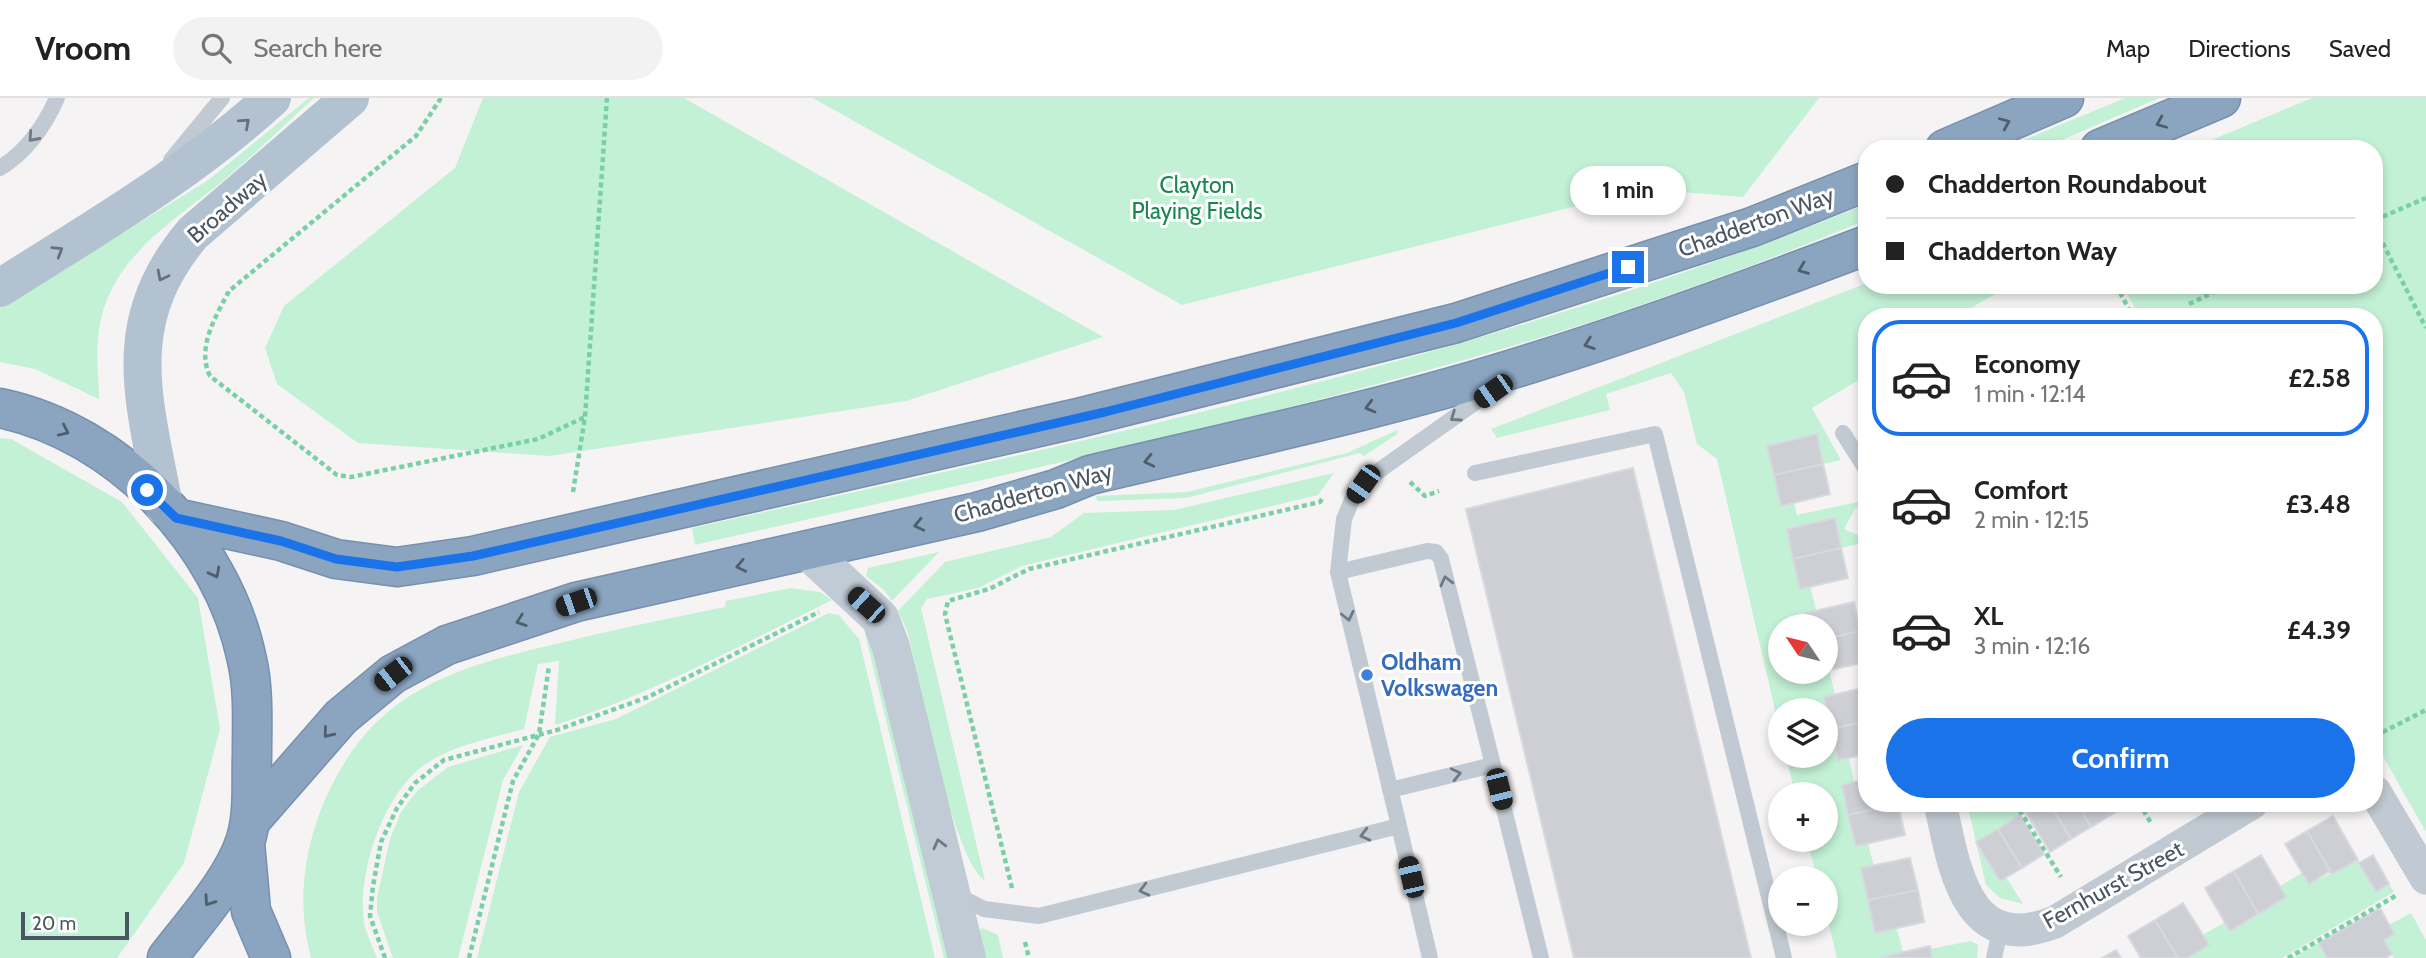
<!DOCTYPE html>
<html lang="en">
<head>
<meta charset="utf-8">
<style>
  body { margin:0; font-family:Cabin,sans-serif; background:#f2f2f2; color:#222; height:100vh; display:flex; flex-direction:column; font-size:26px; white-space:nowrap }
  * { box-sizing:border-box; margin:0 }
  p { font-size:23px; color:#767676 }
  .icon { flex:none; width:38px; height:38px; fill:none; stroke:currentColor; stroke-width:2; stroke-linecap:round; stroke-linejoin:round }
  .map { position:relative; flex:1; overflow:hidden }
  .drawer { position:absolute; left:1858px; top:210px; width:525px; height:504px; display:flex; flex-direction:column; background:#fff; border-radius:28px; box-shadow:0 4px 10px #0003 }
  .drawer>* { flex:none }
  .top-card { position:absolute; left:1858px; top:42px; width:525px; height:154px; border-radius:28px; box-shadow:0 4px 10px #0003; display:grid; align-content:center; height:154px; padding:0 28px; background:#fff }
  .needle { width:46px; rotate:305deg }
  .fabs { position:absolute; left:1768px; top:516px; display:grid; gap:14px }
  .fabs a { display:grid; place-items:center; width:70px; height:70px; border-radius:50%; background:#fff; box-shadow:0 4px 10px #0003; font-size:35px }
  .scale { position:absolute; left:21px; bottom:18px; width:108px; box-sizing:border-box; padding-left:7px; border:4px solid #4a5661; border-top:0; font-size:19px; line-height:24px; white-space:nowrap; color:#4a5661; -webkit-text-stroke:5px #fff; paint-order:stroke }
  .end { position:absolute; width:32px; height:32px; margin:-16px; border:9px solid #1a73e8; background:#fff; box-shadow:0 0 0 4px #fff }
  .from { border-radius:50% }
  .bubble { position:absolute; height:49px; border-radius:24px; background:#fff; box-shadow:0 4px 10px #0003; font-size:23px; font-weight:800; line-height:49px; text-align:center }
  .car { position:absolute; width:21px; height:42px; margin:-21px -10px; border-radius:9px; box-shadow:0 0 5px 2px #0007; background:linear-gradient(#222 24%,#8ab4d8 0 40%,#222 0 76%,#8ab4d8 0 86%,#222 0) }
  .top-card b { display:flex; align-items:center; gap:24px; height:66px; font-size:26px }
  .top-card b+b { border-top:2px solid #e0e0e0 }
  .top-card i { width:18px; height:18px; background:#222 }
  ul { padding:12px 0 0; list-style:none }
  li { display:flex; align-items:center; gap:21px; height:116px; margin:0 14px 10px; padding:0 14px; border:4px solid transparent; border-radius:28px }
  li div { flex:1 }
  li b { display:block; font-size:26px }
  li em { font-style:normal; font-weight:800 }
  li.current { border-color:#1a73e8 }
  li>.icon { width:63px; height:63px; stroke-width:1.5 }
  .button { display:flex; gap:14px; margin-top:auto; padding:14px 28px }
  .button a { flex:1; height:80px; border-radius:42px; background:#1a73e8; color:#fff; font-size:28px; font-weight:800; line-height:80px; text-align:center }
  header { display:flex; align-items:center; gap:42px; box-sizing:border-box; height:98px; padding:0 35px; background:#fff; border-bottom:2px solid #e0e0e0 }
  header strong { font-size:33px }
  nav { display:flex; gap:38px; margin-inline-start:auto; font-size:24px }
  .search { width:490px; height:63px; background:#f2f2f2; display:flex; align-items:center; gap:18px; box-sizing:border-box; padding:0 24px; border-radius:38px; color:#767676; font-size:26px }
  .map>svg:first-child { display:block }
</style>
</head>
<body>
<header>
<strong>Vroom</strong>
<div class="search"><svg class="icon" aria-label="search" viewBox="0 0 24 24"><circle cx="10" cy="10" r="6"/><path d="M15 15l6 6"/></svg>Search here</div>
<nav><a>Map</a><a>Directions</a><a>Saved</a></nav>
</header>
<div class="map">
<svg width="2426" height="860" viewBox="0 0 2426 860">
  <rect width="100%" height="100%" fill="#f5f3f3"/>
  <path fill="#c3f1d5" d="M 309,0 L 314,0 C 281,30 249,62 214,90 C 162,131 103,168 98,242 C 96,262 99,282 99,301 L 35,271 L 0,264 L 0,210 L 207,83 Z
    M 483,0 L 684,0 L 1103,239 L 906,303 L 550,358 L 358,345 L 277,286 L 265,250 L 284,208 L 455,70 Z
    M 813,0 L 1819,0 L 1743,99 L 1645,91 L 1182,207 Z
    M 2125,0 L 2159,0 L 2041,51 L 2002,51 Z
    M 2312,0 L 2426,0 L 2426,734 L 2375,644 L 2375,219 L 2140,219 L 2122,187 L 2375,187 L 2375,51 L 2190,51 Z
    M 1867,106 L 1867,122 C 1769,162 1669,199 1568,231 C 1282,320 987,380 695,447 L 692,430 C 1089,342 1489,259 1867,106 Z
    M 1867,185 L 2011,187 L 1955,219 L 1867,219 L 1867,277 L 1812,310 L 1841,362 L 1823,366 L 1816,336 L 1767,348 L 1781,407 L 1794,404 L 1797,417 L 1867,402 L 1867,414 L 1856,409 L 1844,431 L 1867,441 L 1867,444 L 1841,450 L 1835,420 L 1787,431 L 1800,490 L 1810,488 L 1816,512 L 1805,515 L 1808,528 L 1780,528 L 1780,574 L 1829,572 L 1835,597 L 1824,599 L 1837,662 L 1849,660 L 1854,684 L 1842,688 L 1855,747 L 1868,745 C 1876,783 1895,816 1903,854 L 1882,860 L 1837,860 L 1825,811 L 1825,780 L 1817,780 L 1807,742 L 1825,742 L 1825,696 L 1795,696 L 1786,658 L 1825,658 L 1825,612 L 1780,612 L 1780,633 L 1717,361 L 1697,346 L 1684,294 L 1671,275 L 1606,296 L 1610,312 L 1497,340 L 1491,331 Z
    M 1397,332 L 1397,336 L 1364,358 L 1360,355 L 1186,400 L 1097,403 L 1096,398 L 1187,394 L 1347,355 Z
    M 0,340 L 11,341 L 122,404 L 198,500 L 220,631 L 184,765 L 117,860 L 0,860 Z
    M 1334,375 L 1318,397 L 1022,468 L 978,490 L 927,501 L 921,510 L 985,783 C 952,760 919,582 908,535 L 898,513 L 945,464 L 1051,439 L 1084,415 L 1174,412 Z
    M 939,454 L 892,503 L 884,492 L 866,478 L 868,470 Z
    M 791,490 L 820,494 L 832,502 C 741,547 652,596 555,627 L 559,563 L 538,566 L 524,631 C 492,640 455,647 427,665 C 384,693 357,775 364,824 C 366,836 373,849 377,860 L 311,860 C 298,809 302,763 320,714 C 367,594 448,571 564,544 C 617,531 671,520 725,509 L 726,503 Z
    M 829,515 L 839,517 L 859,541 L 935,860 L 477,860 L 519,694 L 550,639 L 616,621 Z
    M 870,532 L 951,860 L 944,860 L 865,536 Z
    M 523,647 L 503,682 L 458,860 L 393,860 L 377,814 L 377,800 L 390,741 L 401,714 L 417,693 L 448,669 Z
    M 1967,705 L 2013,705 L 2020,717 L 1976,744 L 2000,783 L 2006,779 L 2023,806 L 2000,800 L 1986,787 Z
    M 2358,762 L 2376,794 L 2389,786 L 2394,794 L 2282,860 L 2187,860 L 2203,837 L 2225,824 L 2231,832 L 2286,799 L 2280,788 L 2302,775 L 2309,786 Z
    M 2411,815 L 2426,842 L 2426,860 L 2394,860 L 2384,842 L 2389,827 Z
    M 982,830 L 998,837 L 1003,860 L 985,860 L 979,832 Z
    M 1971,843 L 1978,847 L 1977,860 L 1932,860 L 1930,851 Z
    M 2319,845 L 2328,860 L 2293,860 Z"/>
  <path fill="#cdcfd5" stroke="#d7d9de" stroke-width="2" d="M 1817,336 L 1823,366 L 1774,377 L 1767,348 Z
    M 1823,366 L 1830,396 L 1781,408 L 1774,377 Z
    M 1633,370 L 1751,860 L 1574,860 L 1466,411 Z
    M 1835,420 L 1841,450 L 1793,461 L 1787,431 Z
    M 1841,450 L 1848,480 L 1800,491 L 1793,461 Z
    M 1854,504 L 1860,533 L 1825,541 L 1825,528 L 1808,528 L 1805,515 Z
    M 1860,533 L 1867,564 L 1825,573 L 1825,541 Z
    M 1867,589 L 1867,623 L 1831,631 L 1824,599 Z
    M 1867,623 L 1867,656 L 1838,662 L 1831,631 Z
    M 1867,681 L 1867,705 L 1898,706 L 1848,717 L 1842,687 Z
    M 2039,705 L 2049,705 L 2071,741 L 2050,754 L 2025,713 Z
    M 2049,705 L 2077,705 L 2091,729 L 2071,741 Z
    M 2077,705 L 2104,705 L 2111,717 L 2091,729 Z
    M 2104,705 L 2130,705 L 2111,717 Z
    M 1898,706 L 1905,737 L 1856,748 L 1848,717 Z
    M 2020,717 L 2044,756 L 2022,770 L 1998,731 Z
    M 2333,718 L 2358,762 L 2332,776 L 2307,733 Z
    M 1998,731 L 2022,770 L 2000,783 L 1976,744 Z
    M 2307,733 L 2330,773 L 2309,786 L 2285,746 Z
    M 2261,757 L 2286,799 L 2258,816 L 2234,773 Z
    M 2373,757 L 2389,786 L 2376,794 L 2359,765 Z
    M 1910,760 L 1918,792 L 1868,802 L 1861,770 Z
    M 2234,773 L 2258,816 L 2230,833 L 2205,790 Z
    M 1918,792 L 1924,824 L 1875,835 L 1868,802 Z
    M 2183,805 L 2209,847 L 2187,860 L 2178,860 L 2155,822 Z
    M 2380,810 L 2394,836 L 2384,842 L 2392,856 L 2386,860 L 2327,860 L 2319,845 Z
    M 2155,822 L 2178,860 L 2141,860 L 2128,838 Z
    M 1930,848 L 1932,860 L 1882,860 L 1882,859 Z
    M 2116,852 L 2121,860 L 2102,860 Z"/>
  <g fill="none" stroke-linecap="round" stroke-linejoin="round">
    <g stroke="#7690ad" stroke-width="41">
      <path id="highway" d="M 1945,51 L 2064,0
        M 2100,51 L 2221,0
        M 0,310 C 119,335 223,444 247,562 C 254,592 252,626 252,657 C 251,685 254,714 246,741 C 234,781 193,826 167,860
        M 176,420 L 281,443 L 336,461 L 397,469 L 473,458 L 1078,320 L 1456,225 L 1752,129 L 1867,83
        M 251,722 L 341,619 L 393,576 L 447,547 L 576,504 L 977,414 L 1056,391 L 1090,377 C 1238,342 1387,311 1532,265 C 1645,230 1756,189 1867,147
        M 245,745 L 251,813 L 271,860"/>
    </g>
    <path stroke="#7ad0a6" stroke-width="4.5" stroke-dasharray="5 3.5" stroke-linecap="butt" d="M 441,0 L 416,38 L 229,193 C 216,218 196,250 210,278 L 337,377 L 351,379 L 538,341 L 585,319
      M 2375,122 L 2426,100
      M 2375,130 L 2426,230
      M 2116,187 L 2133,219
      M 2189,206 L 2229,187
      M 1410,384 L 1425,398 L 1439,393
      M 573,394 L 585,319 L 607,0
      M 2375,638 L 2426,612
      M 2015,705 L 2061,779
      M 2139,705 L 2151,725
      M 1012,790 L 945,516 L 948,503 L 989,491 L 1029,471 L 1320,404 L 1322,401
      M 1025,844 L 1029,860
      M 385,860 L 370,818 L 373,788 L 381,744 L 397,710 L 415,685 L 444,662 L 557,632 L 648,599 L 819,514
      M 469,860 L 513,683 L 539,636 L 549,568
      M 2288,860 L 2397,797"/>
    <path stroke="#c1cad2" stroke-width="16" d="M 171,62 L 222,0
      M 0,70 C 26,54 45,27 57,0
      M 1843,335 L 1867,373
      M 1475,375 L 1655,336 L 1784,860
      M 1338,474 L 1427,453 L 1436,454 L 1441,461 L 1493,667 L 1390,692
      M 1493,667 L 1541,860
      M 1399,728 L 1430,860
      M 956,797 L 984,811 L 1039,818 L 1399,728 L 1338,474 L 1344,421 L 1352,402 L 1370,379 L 1497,289
      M 1994,860 L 2001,828"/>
    <path stroke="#c1cad2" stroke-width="33" d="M 2375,694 L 2426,780
      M 1940,705 C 1954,766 1964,860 2055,824 L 2252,705"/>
    <path stroke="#c1cbd6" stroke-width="38" d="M 808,453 L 880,520 L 891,549 L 967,860"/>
    <path stroke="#b3c2d1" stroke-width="38" d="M 0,190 C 93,131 190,75 272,0
      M 164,408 C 145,304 116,225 193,135 L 350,0"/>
    <use href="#highway" stroke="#8ba5c1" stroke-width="38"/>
  </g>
  <defs><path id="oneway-chevron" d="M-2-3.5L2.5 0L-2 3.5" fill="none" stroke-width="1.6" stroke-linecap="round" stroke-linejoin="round" transform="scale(1.75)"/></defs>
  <g stroke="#64717d">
    <use href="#oneway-chevron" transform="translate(245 25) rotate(-42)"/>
    <use href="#oneway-chevron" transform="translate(58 153) rotate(-32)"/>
    <use href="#oneway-chevron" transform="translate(162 178) rotate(117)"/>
  </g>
  <g stroke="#505e6b">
    <use href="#oneway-chevron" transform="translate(2005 25) rotate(-23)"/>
    <use href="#oneway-chevron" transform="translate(2161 25) rotate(157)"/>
    <use href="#oneway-chevron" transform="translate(1803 171) rotate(159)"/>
    <use href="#oneway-chevron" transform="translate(1589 246) rotate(161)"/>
    <use href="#oneway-chevron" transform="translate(1370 309) rotate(165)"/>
    <use href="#oneway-chevron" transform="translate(64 333) rotate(25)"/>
    <use href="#oneway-chevron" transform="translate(1149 363) rotate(167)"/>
    <use href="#oneway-chevron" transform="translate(919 427) rotate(167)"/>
    <use href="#oneway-chevron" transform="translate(741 468) rotate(168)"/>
    <use href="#oneway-chevron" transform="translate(215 475) rotate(62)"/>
    <use href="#oneway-chevron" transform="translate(521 523) rotate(161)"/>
    <use href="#oneway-chevron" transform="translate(328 635) rotate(129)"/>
    <use href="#oneway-chevron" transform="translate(209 803) rotate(125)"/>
  </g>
  <g stroke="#6e7983">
    <use href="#oneway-chevron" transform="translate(33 39) rotate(132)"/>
    <use href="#oneway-chevron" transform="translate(1455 319) rotate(145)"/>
    <use href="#oneway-chevron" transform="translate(1446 483) rotate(-104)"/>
    <use href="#oneway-chevron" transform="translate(1348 518) rotate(77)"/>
    <use href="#oneway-chevron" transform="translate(1456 676) rotate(-13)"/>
    <use href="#oneway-chevron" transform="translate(1365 737) rotate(166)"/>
    <use href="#oneway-chevron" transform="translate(1144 792) rotate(166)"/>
  </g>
  <use stroke="#6e7984" href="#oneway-chevron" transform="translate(939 746) rotate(-104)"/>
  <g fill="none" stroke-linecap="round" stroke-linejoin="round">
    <path stroke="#1a73e8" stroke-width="9" d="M 147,392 L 176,420 L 281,443 L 336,461 L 397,469 L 473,458 L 1105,314 L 1456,225 L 1628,169"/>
  </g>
  <circle fill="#3f7fe0" stroke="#fff" stroke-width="2.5" cx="1367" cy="577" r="7"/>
  <g text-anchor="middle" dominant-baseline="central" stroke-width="6" stroke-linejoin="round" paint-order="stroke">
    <g font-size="23" fill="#17864f" stroke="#fff">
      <text x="1197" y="87">Clayton<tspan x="1197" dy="26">Playing Fields</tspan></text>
    </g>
    <g font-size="23" fill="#4a5661" stroke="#fff">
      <text transform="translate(227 109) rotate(-41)">Broadway</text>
      <text transform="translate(1756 124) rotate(-20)">Chadderton Way</text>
      <text transform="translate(1033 395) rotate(-16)">Chadderton Way</text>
      <text transform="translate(2113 787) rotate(-29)">Fernhurst Street</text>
    </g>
    <g font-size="23" font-weight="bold" fill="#366cbe" stroke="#fff" text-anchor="start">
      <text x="1381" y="564">Oldham<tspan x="1381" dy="26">Volkswagen</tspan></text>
    </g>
  </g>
</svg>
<div class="fabs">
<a><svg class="needle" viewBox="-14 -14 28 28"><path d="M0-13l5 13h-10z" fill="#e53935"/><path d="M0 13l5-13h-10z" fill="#767676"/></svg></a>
<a><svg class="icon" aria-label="layers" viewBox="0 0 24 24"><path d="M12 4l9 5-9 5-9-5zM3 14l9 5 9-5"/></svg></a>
<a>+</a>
<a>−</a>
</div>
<div class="scale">20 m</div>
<i class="end from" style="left:147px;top:392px"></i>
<i class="end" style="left:1628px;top:169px"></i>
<div class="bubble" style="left:1570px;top:68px;width:116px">1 min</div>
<i class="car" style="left:1493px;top:293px;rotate:235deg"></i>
<i class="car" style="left:1363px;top:386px;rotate:215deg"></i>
<i class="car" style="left:576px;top:504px;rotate:251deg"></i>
<i class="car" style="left:866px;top:507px;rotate:312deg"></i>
<i class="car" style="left:393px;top:576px;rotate:232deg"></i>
<i class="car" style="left:1499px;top:691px;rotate:166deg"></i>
<i class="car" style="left:1411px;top:779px;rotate:347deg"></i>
<div class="top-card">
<b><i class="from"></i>Chadderton Roundabout</b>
<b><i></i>Chadderton Way</b>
</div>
<section class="drawer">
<ul>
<li class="current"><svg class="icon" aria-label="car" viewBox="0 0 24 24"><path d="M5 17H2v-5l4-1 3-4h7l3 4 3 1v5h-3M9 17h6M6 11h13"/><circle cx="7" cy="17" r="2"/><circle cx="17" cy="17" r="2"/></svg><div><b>Economy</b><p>1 min · 12:14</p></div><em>£2.58</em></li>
<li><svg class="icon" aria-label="car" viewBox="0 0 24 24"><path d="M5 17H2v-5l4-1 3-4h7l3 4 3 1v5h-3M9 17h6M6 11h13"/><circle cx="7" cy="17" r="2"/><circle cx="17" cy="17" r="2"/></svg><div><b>Comfort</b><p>2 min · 12:15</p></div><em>£3.48</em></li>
<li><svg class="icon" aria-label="car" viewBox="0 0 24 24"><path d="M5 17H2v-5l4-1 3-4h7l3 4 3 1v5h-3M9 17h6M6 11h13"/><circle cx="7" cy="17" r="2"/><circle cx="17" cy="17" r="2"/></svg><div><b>XL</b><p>3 min · 12:16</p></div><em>£4.39</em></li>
</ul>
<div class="button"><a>Confirm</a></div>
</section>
</div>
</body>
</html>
